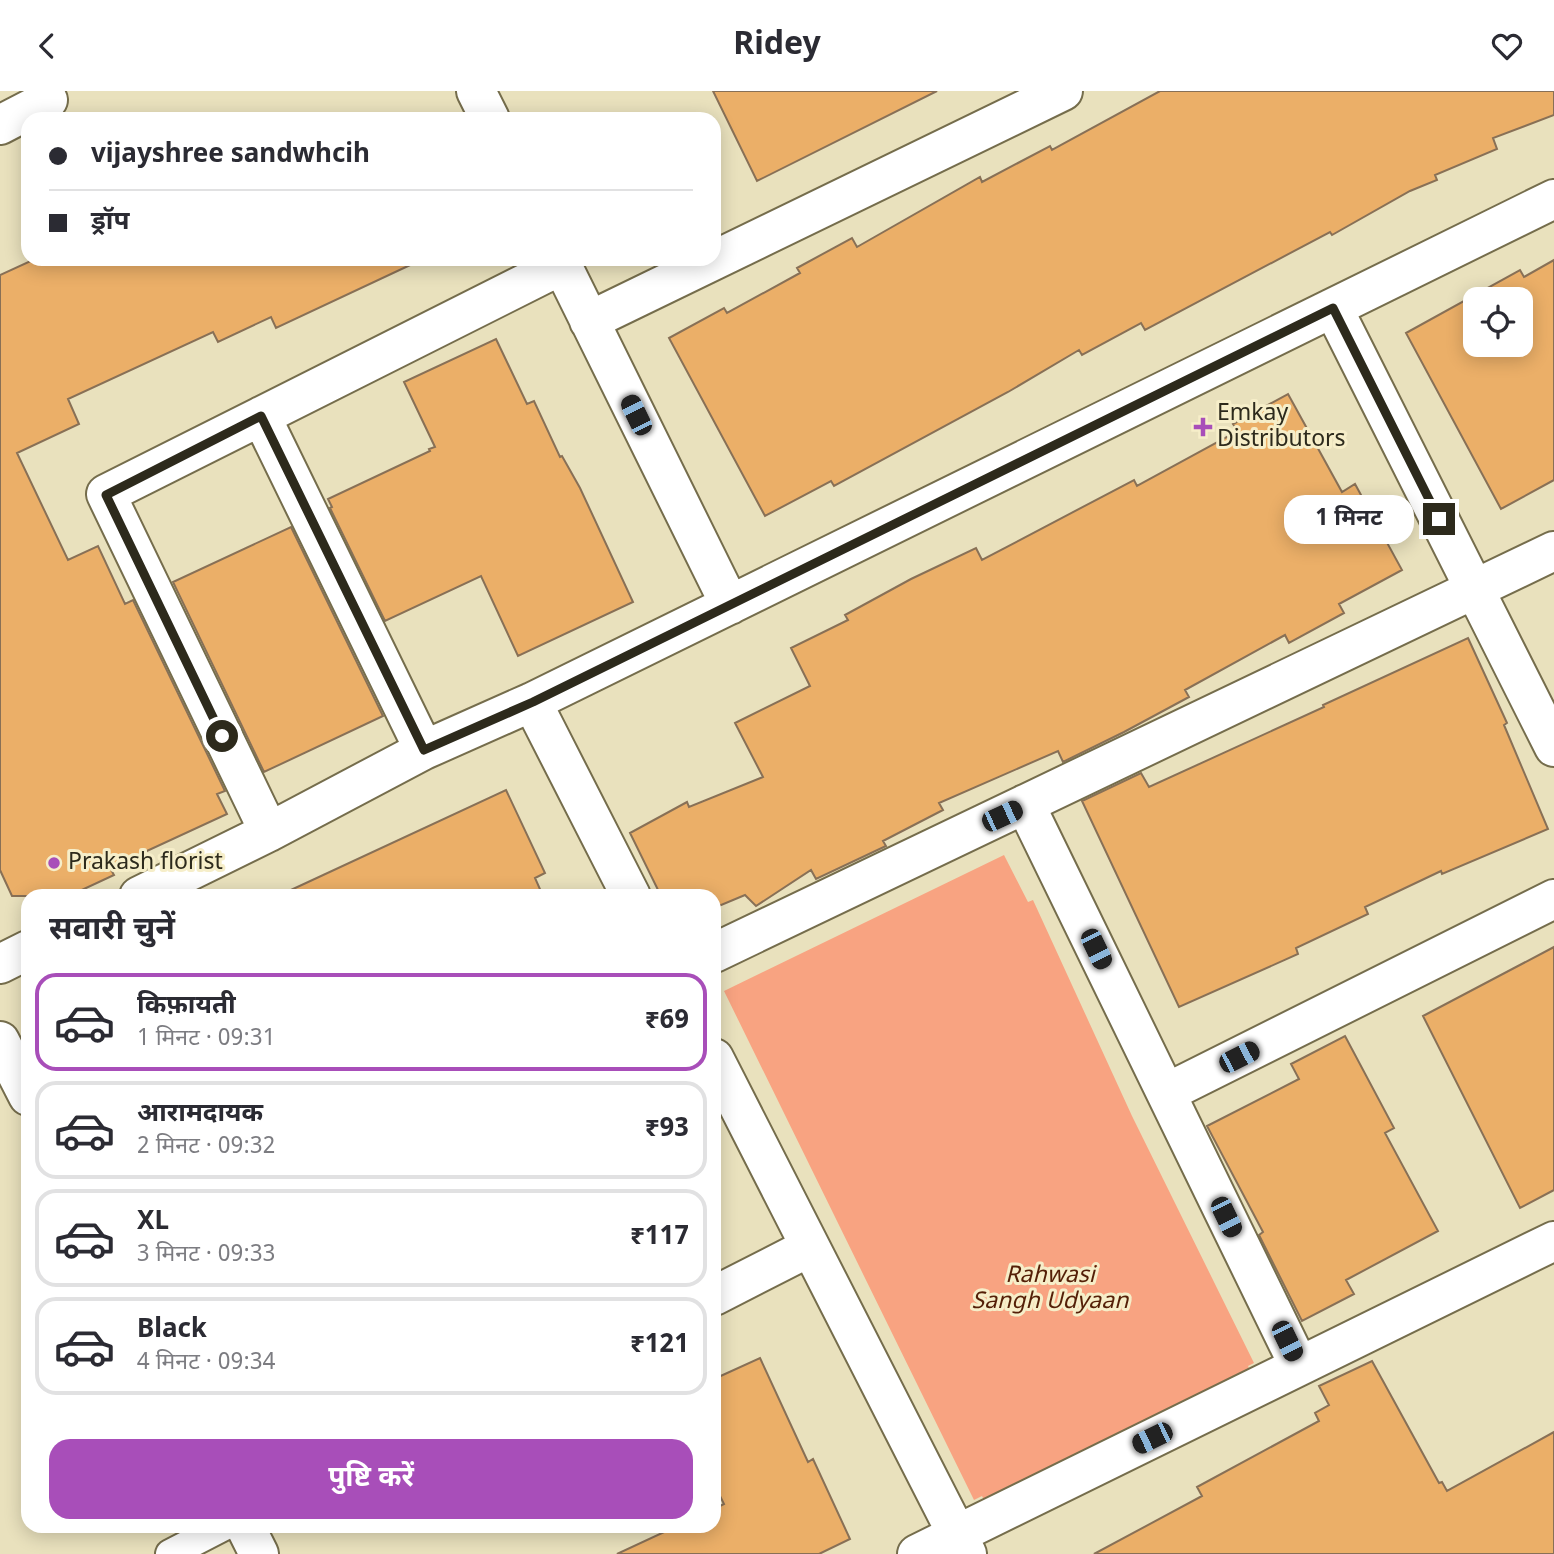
<!DOCTYPE html>
<html lang="hi">
<head>
<meta charset="utf-8">
<style>
  body { margin:0; font-family:Georgia,"Noto Sans Devanagari",serif; background:#f7f7f7; color:#2b2b33; height:100vh; display:flex; flex-direction:column; font-size:26px; white-space:nowrap }
  * { box-sizing:border-box; margin:0 }
  p { font-size:23px; color:#7c7c81 }
  .icon { flex:none; width:38px; height:38px; fill:none; stroke:currentColor; stroke-width:2; stroke-linecap:round; stroke-linejoin:round }
  .map { position:relative; flex:1; overflow:hidden }
  .side { position:absolute; left:21px; top:798px; width:700px; height:644px; display:flex; flex-direction:column; background:#fff; border-radius:21px; box-shadow:0 4px 18px #0003 }
  .side>* { flex:none }
  .banner { position:absolute; left:21px; top:21px; width:700px; height:154px; border-radius:21px; box-shadow:0 4px 18px #0003; display:grid; align-content:center; height:154px; padding:0 28px; background:#fff }
  .tools { position:absolute; left:1463px; top:196px; display:grid; gap:14px }
  .tools a { display:grid; place-items:center; width:70px; height:70px; border-radius:14px; background:#fff; box-shadow:0 4px 18px #0003; font-size:35px }
  .end { position:absolute; width:32px; height:32px; margin:-16px; border:9px solid #2d2a1c; background:#fff; box-shadow:0 0 0 4px #fff }
  .from { border-radius:50% }
  .bubble { position:absolute; height:49px; border-radius:21px; background:#fff; box-shadow:0 4px 18px #0003; font-size:23px; font-weight:700; line-height:49px; text-align:center }
  .car { position:absolute; width:21px; height:42px; margin:-21px -10px; border-radius:9px; box-shadow:0 0 5px 2px #0007; background:linear-gradient(#222 24%,#8ab4d8 0 40%,#222 0 76%,#8ab4d8 0 86%,#222 0) }
  .banner b { display:flex; align-items:center; gap:24px; height:66px; font-size:26px }
  .banner b+b { border-top:2px solid #e1e1e2 }
  .banner i { width:18px; height:18px; background:#2b2b33 }
  ul { padding:0; list-style:none }
  li { display:flex; align-items:center; gap:21px; height:98px; margin:0 14px 10px; padding:0 14px; border:4px solid #e1e1e2; border-radius:21px }
  li div { flex:1 }
  li b { display:block; font-size:26px }
  li em { font-style:normal; font-weight:700 }
  li.selected { border-color:#a84eb9 }
  li>.icon { width:63px; height:63px; stroke-width:1.5 }
  h2 { padding:0 28px; font-size:32px; line-height:84px }
  .cta { display:flex; gap:14px; margin-top:auto; padding:14px 28px }
  .cta a { flex:1; height:80px; border-radius:21px; background:#a84eb9; color:#fff; font-size:28px; font-weight:700; line-height:80px; text-align:center }
  header { display:flex; justify-content:space-between; align-items:center; height:91px; padding:0 28px; background:#fff; font-size:32px; font-weight:700 }
  .map>svg:first-child { display:block }
</style>
</head>
<body>
<header><svg class="icon" aria-label="back" viewBox="0 0 24 24"><path d="M15 5l-7 7 7 7"/></svg>Ridey<svg class="icon" aria-label="heart" viewBox="0 0 24 24"><path d="M12 20l-8-8c-3-5 5-10 8-4 3-6 11-1 8 4z"/></svg></header>
<div class="map">
<svg width="1554" height="1463" viewBox="0 0 1554 1463">
  <rect width="100%" height="100%" fill="#e9e1bd"/>
  <path fill="#f8a381" d="M 1004,764 L 1028,811 L 1033,809 L 1132,1025 L 1254,1272 L 1248,1275 L 1260,1300 L 985,1411 L 982,1405 L 974,1409 L 724,900 Z"/>
  <path fill="#ebaf68" stroke="#887056" stroke-width="2" fill-rule="evenodd" d="M 713,0 L 937,0 L 757,90 Z
    M 1160,0 L 1554,0 L 1554,24 L 1493,47 L 1497,58 L 1435,84 L 1437,89 L 1410,100 L 1332,144 L 1330,141 L 1145,239 L 1141,232 L 1082,264 L 1079,259 L 1008,301 L 834,395 L 831,390 L 765,425 L 669,247 L 724,217 L 727,222 L 800,182 L 797,177 L 852,147 L 857,156 L 980,86 L 982,91 L 1050,55 L 1052,59 Z
    M 35,168 L 423,168 L 276,237 L 271,226 L 218,251 L 213,241 L 68,308 L 79,333 L 17,362 L 68,469 L 98,455 L 125,513 L 133,509 L 225,700 L 217,703 L 227,723 L 110,777 L 114,784 L 69,805 L 12,805 L 0,779 L 0,184 Z
    M 1554,169 L 1554,389 L 1501,418 L 1406,242 L 1520,179 L 1524,186 ZM 1475,208 L 1521,208 L 1521,254 L 1475,254 Z
    M 496,248 L 527,313 L 534,310 L 560,366 L 562,365 L 580,397 L 633,511 L 518,565 L 481,485 L 385,530 L 330,417 L 332,416 L 328,408 L 430,360 L 429,358 L 435,356 L 404,291 Z
    M 1288,303 L 1342,401 L 1355,393 L 1402,479 L 1339,513 L 1344,522 L 1289,552 L 1285,544 L 1185,599 L 1189,606 L 1124,641 L 1063,671 L 1058,660 L 939,712 L 943,719 L 883,750 L 886,755 L 816,788 L 811,779 L 756,815 L 745,804 L 714,817 L 714,805 L 661,805 L 630,742 L 687,711 L 689,716 L 763,686 L 735,632 L 810,595 L 791,557 L 848,529 L 845,524 L 911,488 L 976,457 L 982,469 L 1134,389 L 1137,395 L 1238,340 L 1233,333 Z
    M 291,436 L 383,625 L 264,681 L 173,491 Z
    M 1468,547 L 1507,632 L 1504,634 L 1548,738 L 1442,783 L 1441,780 L 1365,816 L 1368,823 L 1296,857 L 1298,863 L 1179,916 L 1082,710 L 1141,682 L 1149,696 L 1324,616 L 1323,614 Z
    M 506,699 L 545,782 L 535,787 L 543,805 L 278,805 Z
    M 1554,856 L 1554,1099 L 1520,1117 L 1423,925 Z
    M 1345,945 L 1394,1037 L 1385,1042 L 1438,1140 L 1346,1189 L 1354,1203 L 1302,1230 L 1259,1144 L 1263,1141 L 1207,1035 L 1299,988 L 1291,973 Z
    M 760,1267 L 808,1371 L 813,1368 L 850,1448 L 819,1463 L 617,1463 L 677,1435 L 714,1435 L 714,1418 L 724,1413 L 714,1393 L 714,1288 Z
    M 1372,1270 L 1439,1392 L 1442,1391 L 1447,1400 L 1554,1341 L 1554,1463 L 1094,1463 L 1202,1405 L 1197,1396 L 1319,1330 L 1315,1322 L 1329,1314 L 1319,1295 Z"/>
  <g fill="none" stroke-linecap="round" stroke-linejoin="round">
    <g stroke="#756d4c" stroke-width="32">
      <path id="service" d="M 170,1463 L 224,1435"/>
    </g>
    <g stroke="#756d4c" stroke-width="42">
      <path id="minor" d="M 476,0 L 490,28
        M 0,34 L 48,9
        M 559,168 L 730,514
        M 1333,217 L 1554,656
        M 589,230 L 1063,0
        M 261,325 L 424,659
        M 532,611 L 631,805
        M 1025,713 L 1299,1275
        M 269,741 L 106,403 L 562,174
        M 139,805 L 269,741 L 424,659 L 532,611 L 1554,108
        M 714,862 L 1554,460
        M 0,873 L 28,859
        M 714,967 L 967,1463
        M 1166,1002 L 1554,808
        M 714,1205 L 810,1156
        M 917,1463 L 1554,1150"/>
    </g>
    <g stroke="#756d4c" stroke-width="42">
      <path id="tertiary" d="M 0,950 L 28,1005
        M 245,1435 L 259,1463"/>
    </g>
    <use href="#service" stroke="#fff" stroke-width="28"/>
    <use href="#minor" stroke="#fff" stroke-width="38"/>
    <use href="#tertiary" stroke="#fff" stroke-width="38"/>
  </g>
  <g fill="none" stroke-linecap="round" stroke-linejoin="round">
    <path stroke="#2d2a1c" stroke-width="9" d="M 222,645 L 106,404 L 261,325 L 424,659 L 533,611 L 1333,217 L 1439,428"/>
  </g>
  <g fill="#a84eb9" stroke="#f6eec9" stroke-width="2.5">
    <path d="M1199.5 325.5h7v7h7v7h-7v7h-7v-7h-7v-7h7z"/>
    <circle cx="54" cy="772" r="7"/>
  </g>
  <g text-anchor="middle" dominant-baseline="central" stroke-width="6" stroke-linejoin="round" paint-order="stroke">
    <g font-size="23" fill="#2d2a1c" stroke="#f6eec9" text-anchor="start">
      <text x="1217" y="323">Emkay<tspan x="1217" dy="26">Distributors</tspan></text>
      <text x="68" y="772">Prakash florist</text>
    </g>
    <g font-size="23" font-style="italic" fill="#541f07" stroke="#f6eec9">
      <text x="1050" y="1185">Rahwasi<tspan x="1050" dy="26">Sangh Udyaan</tspan></text>
    </g>
  </g>
</svg>
<div class="tools">
<a><svg class="icon" aria-label="locate" viewBox="0 0 24 24"><circle cx="12" cy="12" r="6"/><path d="M12 2v4M12 18v4M2 12h4M18 12h4"/></svg></a>
</div>
<i class="end from" style="left:222px;top:645px"></i>
<i class="end" style="left:1439px;top:428px"></i>
<div class="bubble" style="left:1284px;top:404px;width:130px">1 मिनट</div>
<i class="car" style="left:636px;top:324px;rotate:334deg"></i>
<i class="car" style="left:1002px;top:725px;rotate:65deg"></i>
<i class="car" style="left:1096px;top:858px;rotate:154deg"></i>
<i class="car" style="left:1239px;top:966px;rotate:63deg"></i>
<i class="car" style="left:1226px;top:1126px;rotate:154deg"></i>
<i class="car" style="left:1287px;top:1250px;rotate:154deg"></i>
<i class="car" style="left:1152px;top:1347px;rotate:244deg"></i>
<div class="banner">
<b><i class="from"></i>vijayshree sandwhcih</b>
<b><i></i>ड्रॉप</b>
</div>
<section class="side">
<h2>सवारी चुनें</h2>
<ul>
<li class="selected"><svg class="icon" aria-label="car" viewBox="0 0 24 24"><path d="M5 17H2v-5l4-1 3-4h7l3 4 3 1v5h-3M9 17h6M6 11h13"/><circle cx="7" cy="17" r="2"/><circle cx="17" cy="17" r="2"/></svg><div><b>किफ़ायती</b><p>1 मिनट · 09:31</p></div><em>₹69</em></li>
<li><svg class="icon" aria-label="car" viewBox="0 0 24 24"><path d="M5 17H2v-5l4-1 3-4h7l3 4 3 1v5h-3M9 17h6M6 11h13"/><circle cx="7" cy="17" r="2"/><circle cx="17" cy="17" r="2"/></svg><div><b>आरामदायक</b><p>2 मिनट · 09:32</p></div><em>₹93</em></li>
<li><svg class="icon" aria-label="car" viewBox="0 0 24 24"><path d="M5 17H2v-5l4-1 3-4h7l3 4 3 1v5h-3M9 17h6M6 11h13"/><circle cx="7" cy="17" r="2"/><circle cx="17" cy="17" r="2"/></svg><div><b>XL</b><p>3 मिनट · 09:33</p></div><em>₹117</em></li>
<li><svg class="icon" aria-label="car" viewBox="0 0 24 24"><path d="M5 17H2v-5l4-1 3-4h7l3 4 3 1v5h-3M9 17h6M6 11h13"/><circle cx="7" cy="17" r="2"/><circle cx="17" cy="17" r="2"/></svg><div><b>Black</b><p>4 मिनट · 09:34</p></div><em>₹121</em></li>
</ul>
<div class="cta"><a>पुष्टि करें</a></div>
</section>
</div>
</body>
</html>
